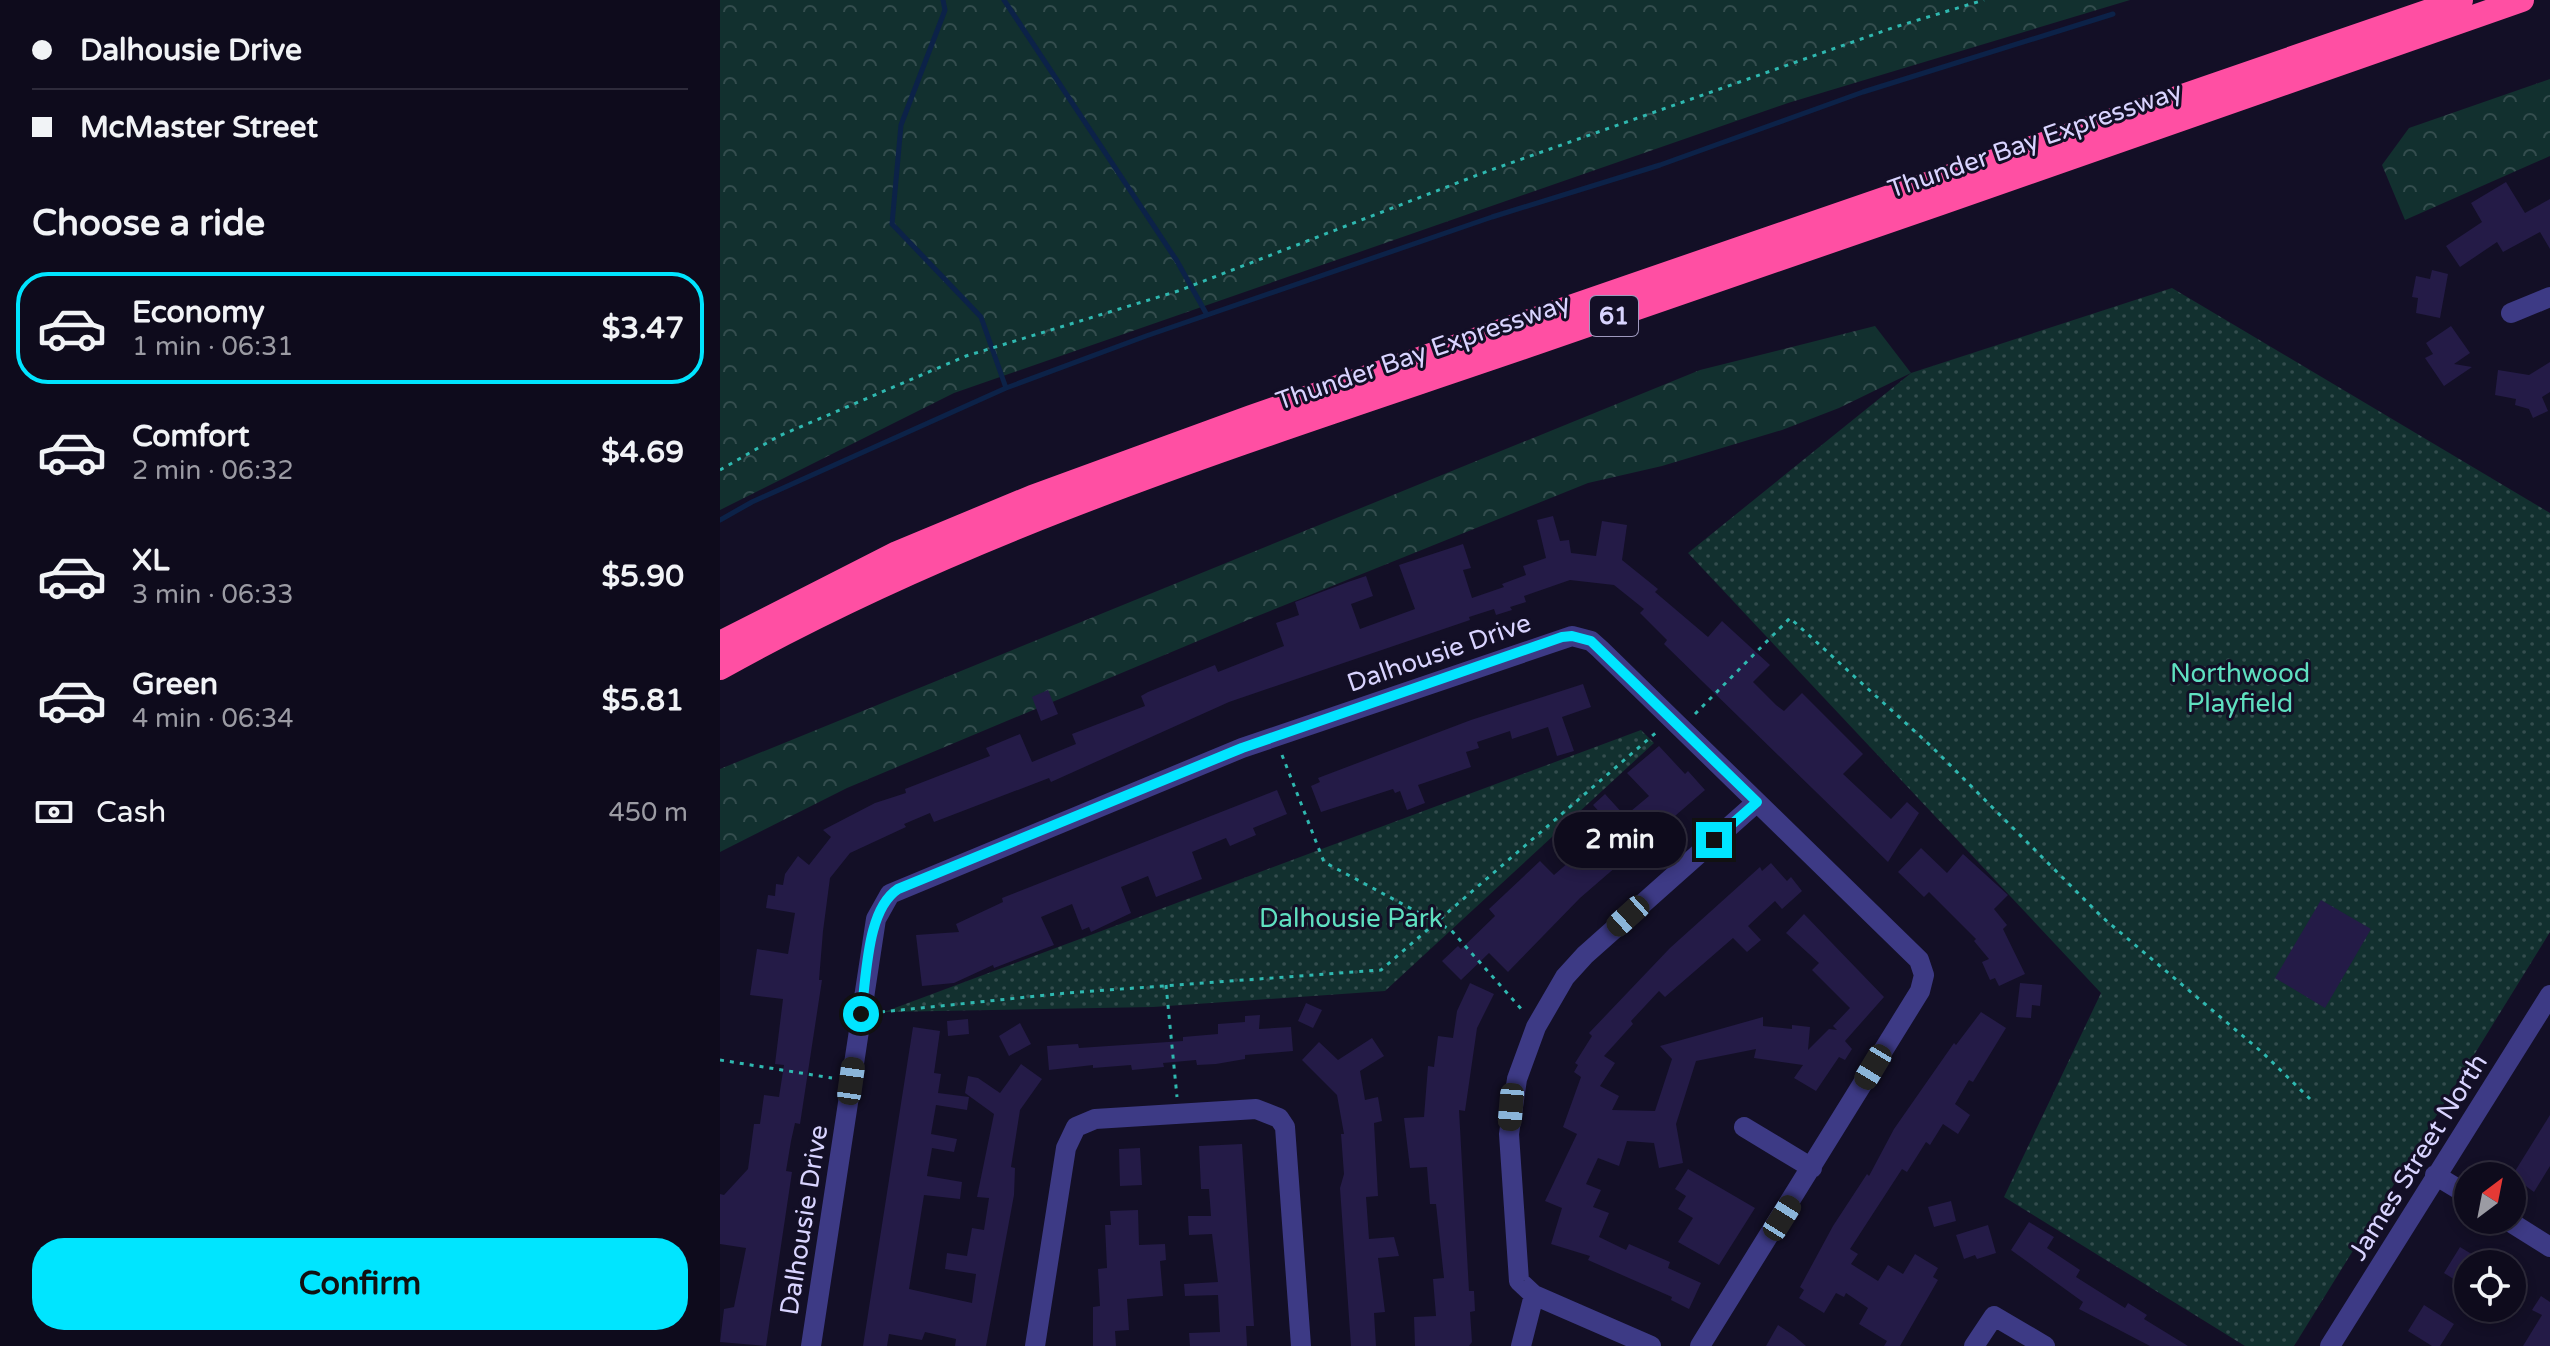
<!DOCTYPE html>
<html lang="en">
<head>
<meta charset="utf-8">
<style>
  body { margin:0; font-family:"Varela Round",sans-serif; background:#171425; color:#f1f3f6; height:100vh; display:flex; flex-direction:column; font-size:30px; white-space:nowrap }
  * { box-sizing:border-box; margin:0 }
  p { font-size:26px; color:#9b9ba3 }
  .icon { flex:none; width:44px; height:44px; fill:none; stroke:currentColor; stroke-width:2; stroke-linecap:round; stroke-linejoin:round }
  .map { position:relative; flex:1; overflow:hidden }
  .drawer { display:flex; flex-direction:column; background:#0e0b1c; width:720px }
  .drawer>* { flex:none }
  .top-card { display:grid; align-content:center; height:176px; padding:0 32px; background:#0e0b1c }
  .needle { width:52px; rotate:32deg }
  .buttons { position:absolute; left:1734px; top:1162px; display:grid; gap:16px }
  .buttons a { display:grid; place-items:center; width:72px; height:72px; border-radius:50%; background:#0e0b1c; box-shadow:0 4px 12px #0003,0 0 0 2px #2e2b3b; font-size:40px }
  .end { position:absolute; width:36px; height:36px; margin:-18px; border:10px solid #00e5ff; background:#111; box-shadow:0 0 0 4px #111 }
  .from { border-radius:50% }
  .bubble { position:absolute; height:56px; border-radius:28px; background:#0e0b1c; box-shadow:0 4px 12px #0003,0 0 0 2px #2e2b3b; font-size:26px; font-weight:800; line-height:56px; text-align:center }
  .car { position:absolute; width:24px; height:48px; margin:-24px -12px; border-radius:10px; box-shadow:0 0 6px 2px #0007; background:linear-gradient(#222 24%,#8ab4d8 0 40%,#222 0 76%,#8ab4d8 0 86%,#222 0) }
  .top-card b { display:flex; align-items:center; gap:28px; height:76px; font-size:30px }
  .top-card b+b { border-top:2px solid #2e2b3b }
  .top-card i { width:20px; height:20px; background:#f1f3f6 }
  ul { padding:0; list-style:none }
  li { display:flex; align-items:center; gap:24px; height:112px; margin:0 16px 12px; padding:0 16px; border:4px solid transparent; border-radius:32px }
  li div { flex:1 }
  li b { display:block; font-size:30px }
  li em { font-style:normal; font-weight:800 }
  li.on { border-color:#00e5ff }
  li>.icon { width:72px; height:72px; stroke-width:1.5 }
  h2 { padding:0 32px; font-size:36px; line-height:96px }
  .pay { display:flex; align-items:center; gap:20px; height:88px; padding:0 32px; font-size:30px }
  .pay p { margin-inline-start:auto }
  .cta { display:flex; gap:16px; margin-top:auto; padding:16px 32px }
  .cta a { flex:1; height:92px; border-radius:32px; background:#00e5ff; color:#111; font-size:32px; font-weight:800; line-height:92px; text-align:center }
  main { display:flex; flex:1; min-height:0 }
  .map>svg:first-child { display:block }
</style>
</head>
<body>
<main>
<section class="drawer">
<div class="top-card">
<b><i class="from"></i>Dalhousie Drive</b>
<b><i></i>McMaster Street</b>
</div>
<h2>Choose a ride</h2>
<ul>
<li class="on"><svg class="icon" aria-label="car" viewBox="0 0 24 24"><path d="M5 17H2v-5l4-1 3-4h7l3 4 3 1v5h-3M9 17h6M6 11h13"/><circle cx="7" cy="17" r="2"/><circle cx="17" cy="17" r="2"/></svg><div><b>Economy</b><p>1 min · 06:31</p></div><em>$3.47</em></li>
<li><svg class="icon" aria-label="car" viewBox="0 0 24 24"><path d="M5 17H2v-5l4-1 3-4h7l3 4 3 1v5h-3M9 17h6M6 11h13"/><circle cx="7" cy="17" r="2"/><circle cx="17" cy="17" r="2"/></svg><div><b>Comfort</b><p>2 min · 06:32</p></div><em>$4.69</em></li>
<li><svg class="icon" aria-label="car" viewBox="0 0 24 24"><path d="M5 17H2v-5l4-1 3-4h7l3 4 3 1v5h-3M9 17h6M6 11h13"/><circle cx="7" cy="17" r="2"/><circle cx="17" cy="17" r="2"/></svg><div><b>XL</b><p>3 min · 06:33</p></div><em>$5.90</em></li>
<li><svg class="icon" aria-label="car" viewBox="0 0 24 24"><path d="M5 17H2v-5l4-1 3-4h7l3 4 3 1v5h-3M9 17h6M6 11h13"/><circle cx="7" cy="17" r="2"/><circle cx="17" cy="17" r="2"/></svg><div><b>Green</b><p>4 min · 06:34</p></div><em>$5.81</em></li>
</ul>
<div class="pay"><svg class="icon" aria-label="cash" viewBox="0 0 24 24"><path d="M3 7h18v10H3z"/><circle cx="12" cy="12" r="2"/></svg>Cash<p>450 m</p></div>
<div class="cta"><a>Confirm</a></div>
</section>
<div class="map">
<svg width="1830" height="1346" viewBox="0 0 1830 1346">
  <defs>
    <pattern id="forest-crowns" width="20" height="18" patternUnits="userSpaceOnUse" patternTransform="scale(2)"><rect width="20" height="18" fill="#12302f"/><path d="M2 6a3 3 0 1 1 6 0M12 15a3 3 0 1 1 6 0" fill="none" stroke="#344d4e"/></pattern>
    <pattern id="park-dots" width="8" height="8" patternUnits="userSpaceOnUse" patternTransform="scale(2)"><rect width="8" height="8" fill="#12302f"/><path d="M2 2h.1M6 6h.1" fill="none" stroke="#344d4e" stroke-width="1.8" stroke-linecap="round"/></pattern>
  </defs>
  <rect width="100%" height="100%" fill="#130f26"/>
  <path fill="url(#forest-crowns)" d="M 0,0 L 1410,0 L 1068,103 L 234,393 L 0,510 Z
    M 1830,79 L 1830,156 L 1685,220 L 1662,165 L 1689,128 Z
    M 1155,326 L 1191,373 L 1119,408 L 1062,430 L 942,466 L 868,483 L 535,617 L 127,788 L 0,852 L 0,769 L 980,370 Z"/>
  <path fill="url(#park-dots)" d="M 1452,288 L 1830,513 L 1830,932 L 1574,1346 L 1525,1346 L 1284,1197 L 1381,993 L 968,553 L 1191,373 Z
    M 921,730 L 934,743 L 665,991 L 433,1007 L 164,1012 Z"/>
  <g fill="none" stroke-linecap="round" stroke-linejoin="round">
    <path stroke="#0c2248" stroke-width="5" d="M 223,0 L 225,10 L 181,125 L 172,224 L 261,317 L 286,388
      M 284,0 L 457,261 L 487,315
      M 0,520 L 32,502 L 286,388 L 426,336 L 772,217 L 940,165 L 1143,92 L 1393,14"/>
  </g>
  <path fill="#241b47" d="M 1786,182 L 1805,213 L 1830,199 L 1830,249 L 1820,232 L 1783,252 L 1777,242 L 1740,267 L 1726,246 L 1762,222 L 1751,203 Z
    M 1712,270 L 1728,274 L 1720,318 L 1696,313 L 1698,298 L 1692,297 L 1696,276 L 1710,279 Z
    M 1731,326 L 1750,353 L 1734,364 L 1752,367 L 1724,386 L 1705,358 L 1713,354 L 1706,343 Z
    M 1830,362 L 1830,392 L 1822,397 L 1828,411 L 1813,418 L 1809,409 L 1795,405 L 1796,399 L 1775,395 L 1778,370 L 1809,375 Z
    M 833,516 L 840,541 L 849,540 L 851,553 L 876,556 L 882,521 L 907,525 L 902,560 L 938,589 L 935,592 L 988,637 L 1002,621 L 1050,665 L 1033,682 L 1056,705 L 1064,711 L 1082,693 L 1143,754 L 1123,774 L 1171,819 L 1187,802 L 1199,813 L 1168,862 L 944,644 L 947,640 L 920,613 L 924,609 L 894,585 L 850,580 L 804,596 L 806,602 L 790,607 L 792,610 L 776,615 L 774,609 L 749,617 L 750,620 L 509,702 L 331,782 L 329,778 L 214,822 L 210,813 L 184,824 L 186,827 L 130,853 L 110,878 L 103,931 L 99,980 L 102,980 L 80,1124 L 75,1123 L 71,1141 L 66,1171 L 72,1172 L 46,1346 L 0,1342 L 4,1309 L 14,1307 L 26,1248 L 0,1244 L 0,1194 L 4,1195 L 28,1169 L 34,1124 L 40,1124 L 44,1095 L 59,1097 L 64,1065 L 55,1064 L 63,999 L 30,995 L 37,949 L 68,954 L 75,913 L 46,908 L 48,895 L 55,896 L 56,884 L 63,885 L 65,874 L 78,856 L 89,865 L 111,837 L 103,830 L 155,803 L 186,793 L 185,789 L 270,756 L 266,748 L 300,734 L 312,762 L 356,744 L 352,734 L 425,706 L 421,696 L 428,692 L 495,665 L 498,672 L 564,646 L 556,623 L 579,615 L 575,602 L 628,582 L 646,576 L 653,596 L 631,604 L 640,629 L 695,609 L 679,565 L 743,544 L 751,568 L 743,570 L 752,598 L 784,587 L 782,584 L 806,575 L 803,566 L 826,558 L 817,520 Z
    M 863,684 L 871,707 L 842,717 L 854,751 L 837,756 L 828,727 L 792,739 L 790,731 L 757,742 L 759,748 L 746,752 L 751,767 L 698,785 L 705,803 L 687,810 L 680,791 L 675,793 L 673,789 L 601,812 L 591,786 L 600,782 L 598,778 L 751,720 Z
    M 328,690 L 338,714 L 321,721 L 312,697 Z
    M 939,746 L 965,774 L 968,771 L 985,790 L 860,898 L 788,972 L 769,953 L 741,980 L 722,961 L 738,946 L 741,949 L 775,916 L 769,909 L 820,861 L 834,875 L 865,848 L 863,834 L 884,817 L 873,805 L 885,794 L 905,816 L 929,796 L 907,773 Z
    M 557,790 L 567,814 L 533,828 L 536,835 L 510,846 L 506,838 L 472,852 L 482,879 L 436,897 L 428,876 L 401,887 L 411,913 L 371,932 L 369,927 L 362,930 L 352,904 L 321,917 L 334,945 L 274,968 L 273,965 L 234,983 L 202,986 L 196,935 L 239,932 L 236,924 L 283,902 L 282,898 Z
    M 1201,848 L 1227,873 L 1243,854 L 1288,895 L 1274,909 L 1287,925 L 1283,929 L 1305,974 L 1279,986 L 1275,978 L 1270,980 L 1262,962 L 1269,959 L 1254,941 L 1256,939 L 1209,892 L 1204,897 L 1178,872 Z
    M 1051,863 L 1067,881 L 1071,877 L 1082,891 L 1062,909 L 1055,901 L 1028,926 L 1041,940 L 1027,952 L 1013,938 L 945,997 L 939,991 L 911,1021 L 913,1024 L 884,1056 L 895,1063 L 880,1086 L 899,1096 L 892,1110 L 935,1111 L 952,1059 L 940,1046 L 1043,1017 L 1043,1026 L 1072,1029 L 1072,1025 L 1090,1027 L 1088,1050 L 1109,1029 L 1117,1030 L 1113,1026 L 1130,1008 L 1092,970 L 1099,963 L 1066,933 L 1084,914 L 1164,997 L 1125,1041 L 1132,1049 L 1125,1060 L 1119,1057 L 1096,1091 L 1074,1078 L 1083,1065 L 1034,1058 L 1036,1049 L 976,1061 L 956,1124 L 963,1163 L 939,1168 L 934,1143 L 907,1141 L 899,1166 L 878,1158 L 866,1184 L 881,1190 L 873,1207 L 889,1213 L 879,1237 L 906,1250 L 909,1244 L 950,1262 L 948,1268 L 981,1283 L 969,1309 L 951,1300 L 952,1297 L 868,1260 L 870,1256 L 831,1244 L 842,1208 L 825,1201 L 857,1134 L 843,1127 L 861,1077 L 854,1072 L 858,1065 L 855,1063 L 872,1036 L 869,1033 L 950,948 L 1040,867 L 1042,871 Z
    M 1601,900 L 1651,929 L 1605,1008 L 1555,978 Z
    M 750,983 L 774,994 L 757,1028 L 745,1111 L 739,1110 L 749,1291 L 754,1291 L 755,1311 L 750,1312 L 752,1342 L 749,1346 L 695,1346 L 694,1317 L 716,1316 L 713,1279 L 724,1278 L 716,1204 L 710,1204 L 707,1167 L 690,1168 L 684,1118 L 704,1117 L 708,1066 L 714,1067 L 718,1036 L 733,1038 L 737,1011 Z
    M 1300,983 L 1322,985 L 1320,1006 L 1312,1005 L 1311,1018 L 1296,1017 Z
    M 586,1003 L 602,1010 L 593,1028 L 578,1021 Z
    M 1261,1012 L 1286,1028 L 1253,1082 L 1249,1080 L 1235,1104 L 1250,1115 L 1238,1134 L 1223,1124 L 1210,1145 L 1206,1142 L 1187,1172 L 1182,1169 L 1130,1249 L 1138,1254 L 1131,1264 L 1158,1281 L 1168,1265 L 1183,1274 L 1195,1254 L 1218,1268 L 1213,1277 L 1218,1280 L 1180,1346 L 1164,1346 L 1167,1341 L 1139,1324 L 1148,1308 L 1126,1293 L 1124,1297 L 1116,1293 L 1104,1313 L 1079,1298 L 1084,1290 L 1080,1287 L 1113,1226 L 1147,1174 L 1149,1176 L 1174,1129 L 1234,1043 L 1236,1045 Z
    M 540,1015 L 539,1029 L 571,1027 L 573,1051 L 525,1055 L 525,1059 L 496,1064 L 477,1065 L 476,1060 L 443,1063 L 444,1067 L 412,1070 L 411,1065 L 373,1068 L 373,1065 L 329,1070 L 327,1046 L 358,1044 L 359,1048 L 463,1041 L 463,1037 L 498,1034 L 498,1024 L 525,1022 L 525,1016 Z
    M 248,1019 L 249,1034 L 228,1036 L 227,1021 Z
    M 300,1023 L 311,1044 L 289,1056 L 279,1036 Z
    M 193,1027 L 220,1031 L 214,1073 L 221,1074 L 218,1093 L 249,1097 L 247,1110 L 216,1105 L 211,1134 L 237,1139 L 234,1152 L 212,1148 L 207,1176 L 242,1182 L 240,1199 L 204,1195 L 189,1289 L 252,1303 L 256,1274 L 225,1269 L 227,1253 L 247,1256 L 252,1228 L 264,1230 L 269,1198 L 257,1197 L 274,1114 L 245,1093 L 248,1076 L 258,1078 L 280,1093 L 301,1064 L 322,1079 L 300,1110 L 291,1167 L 295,1168 L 294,1195 L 266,1346 L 235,1346 L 236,1339 L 205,1332 L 202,1340 L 169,1334 L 167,1346 L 143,1346 Z
    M 652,1038 L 664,1056 L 640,1071 L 645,1100 L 658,1097 L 662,1121 L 654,1123 L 658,1196 L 646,1197 L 649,1239 L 674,1237 L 679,1256 L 658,1258 L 665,1312 L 654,1313 L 656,1346 L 631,1346 L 620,1188 L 624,1174 L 621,1134 L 624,1134 L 617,1095 L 582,1060 L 599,1042 L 618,1060 Z
    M 1830,1115 L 1830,1166 L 1814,1192 L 1792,1176 Z
    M 522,1144 L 534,1326 L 526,1326 L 527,1346 L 470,1346 L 469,1333 L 500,1332 L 498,1295 L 465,1296 L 464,1284 L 498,1282 L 492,1234 L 469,1235 L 468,1216 L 491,1216 L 489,1189 L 481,1189 L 479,1146 Z
    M 420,1148 L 422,1185 L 400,1186 L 399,1149 Z
    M 968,1169 L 1035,1208 L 999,1265 L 958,1242 L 973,1218 L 958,1209 L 966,1196 L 955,1189 Z
    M 1231,1201 L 1236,1221 L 1214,1227 L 1208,1207 Z
    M 418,1210 L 419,1245 L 445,1244 L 446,1260 L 440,1261 L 443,1296 L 407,1299 L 409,1330 L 395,1331 L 396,1346 L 373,1346 L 373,1307 L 380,1306 L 378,1269 L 387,1268 L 385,1225 L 391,1225 L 390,1211 Z
    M 1309,1222 L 1334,1237 L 1327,1248 L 1360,1270 L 1356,1277 L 1405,1308 L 1408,1303 L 1427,1315 L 1424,1319 L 1468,1346 L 1430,1346 L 1359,1309 L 1363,1302 L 1291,1250 Z
    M 1268,1225 L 1276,1253 L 1257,1259 L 1255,1255 L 1244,1259 L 1236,1235 Z
    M 1740,1247 L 1768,1264 L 1748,1264 L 1748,1288 L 1724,1273 Z
    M 1821,1296 L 1830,1302 L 1830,1346 L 1803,1346 L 1822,1315 L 1812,1310 Z
    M 1704,1305 L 1734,1324 L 1720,1346 L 1712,1346 L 1688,1331 Z
    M 1058,1325 L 1073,1335 L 1086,1346 L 1046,1346 Z"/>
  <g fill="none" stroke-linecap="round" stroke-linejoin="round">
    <path stroke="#2fb8b0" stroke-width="3" stroke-dasharray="4 6" stroke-linecap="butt" d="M 0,470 L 59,436 L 246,356 L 458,291 L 768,171 L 1175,27 L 1264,0
      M 975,714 L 1070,618 L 1212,747 L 1382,917 L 1543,1053 L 1590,1099
      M 562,755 L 604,862 L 731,930 L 804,1012
      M 446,985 L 457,1097
      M 161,1012 L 347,993 L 661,970 L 939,730
      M 0,1060 L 112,1078"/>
    <path stroke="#3d3a85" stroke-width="20" d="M 1791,313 L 1830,297
      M 1024,1127 L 1092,1168
      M 1715,1175 L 1748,1195
      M 1787,1220 L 1830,1247
      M 91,1346 L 156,919 L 170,894 L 522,748 L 852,636 L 871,641 L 880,649 L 1199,960 L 1204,975 L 1200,991 L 980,1346
      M 315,1346 L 346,1148 L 356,1127 L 375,1119 L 536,1109 L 559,1118 L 565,1127 L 581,1346
      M 801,1346 L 814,1295
      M 931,1346 L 814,1295 L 799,1281 L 789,1134 L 797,1079 L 816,1027 L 845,977 L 865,955 L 1037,802
      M 1254,1346 L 1274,1316 L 1325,1346
      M 1610,1346 L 1830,995"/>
    <path stroke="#ff4fa3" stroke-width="24" d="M 0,643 L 177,553 L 312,497 L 531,417 L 1741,0
      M 0,668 C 257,524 539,438 816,343 C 1145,230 1474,115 1802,0"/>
  </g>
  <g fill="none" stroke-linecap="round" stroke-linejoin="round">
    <path stroke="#00e5ff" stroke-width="10" d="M 141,1014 C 147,977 146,910 178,889 L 522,748 L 842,637 L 852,636 L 871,641 L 1037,802 L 994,840"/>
  </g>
  <g text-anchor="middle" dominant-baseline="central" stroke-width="6" stroke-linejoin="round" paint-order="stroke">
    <rect fill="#130f26" stroke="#9e99be" stroke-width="2" x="870" y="296" width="48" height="40" rx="6"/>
    <g font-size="24" font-weight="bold" fill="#d9d4ff">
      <text x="894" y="316">61</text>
    </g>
    <g font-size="26" fill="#d9d4ff" stroke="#130f26">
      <text transform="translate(1315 140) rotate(-19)">Thunder Bay Expressway</text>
      <text transform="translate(703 352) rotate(-19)">Thunder Bay Expressway</text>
      <text transform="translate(719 653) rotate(-19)">Dalhousie Drive</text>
      <text transform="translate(1698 1157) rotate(-58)">James Street North</text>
      <text transform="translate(84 1220) rotate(-81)">Dalhousie Drive</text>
    </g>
    <g font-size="26" fill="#5fe0c0" stroke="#130f26">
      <text x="1520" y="673">Northwood<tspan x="1520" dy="30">Playfield</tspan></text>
      <text x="631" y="918">Dalhousie Park</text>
    </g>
  </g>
</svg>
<div class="buttons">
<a><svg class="needle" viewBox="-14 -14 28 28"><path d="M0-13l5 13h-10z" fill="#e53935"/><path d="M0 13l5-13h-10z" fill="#9b9ba3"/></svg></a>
<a><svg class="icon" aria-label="locate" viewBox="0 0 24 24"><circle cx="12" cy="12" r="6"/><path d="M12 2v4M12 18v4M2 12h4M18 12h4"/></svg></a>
</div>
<i class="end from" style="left:141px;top:1014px"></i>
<i class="end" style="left:994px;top:840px"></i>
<div class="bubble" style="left:834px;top:812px;width:132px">2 min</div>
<i class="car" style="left:908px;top:916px;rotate:228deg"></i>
<i class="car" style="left:1153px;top:1067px;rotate:211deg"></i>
<i class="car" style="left:131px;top:1081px;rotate:8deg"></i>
<i class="car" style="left:791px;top:1107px;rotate:185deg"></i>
<i class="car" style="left:1062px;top:1218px;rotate:32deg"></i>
</div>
</main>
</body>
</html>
